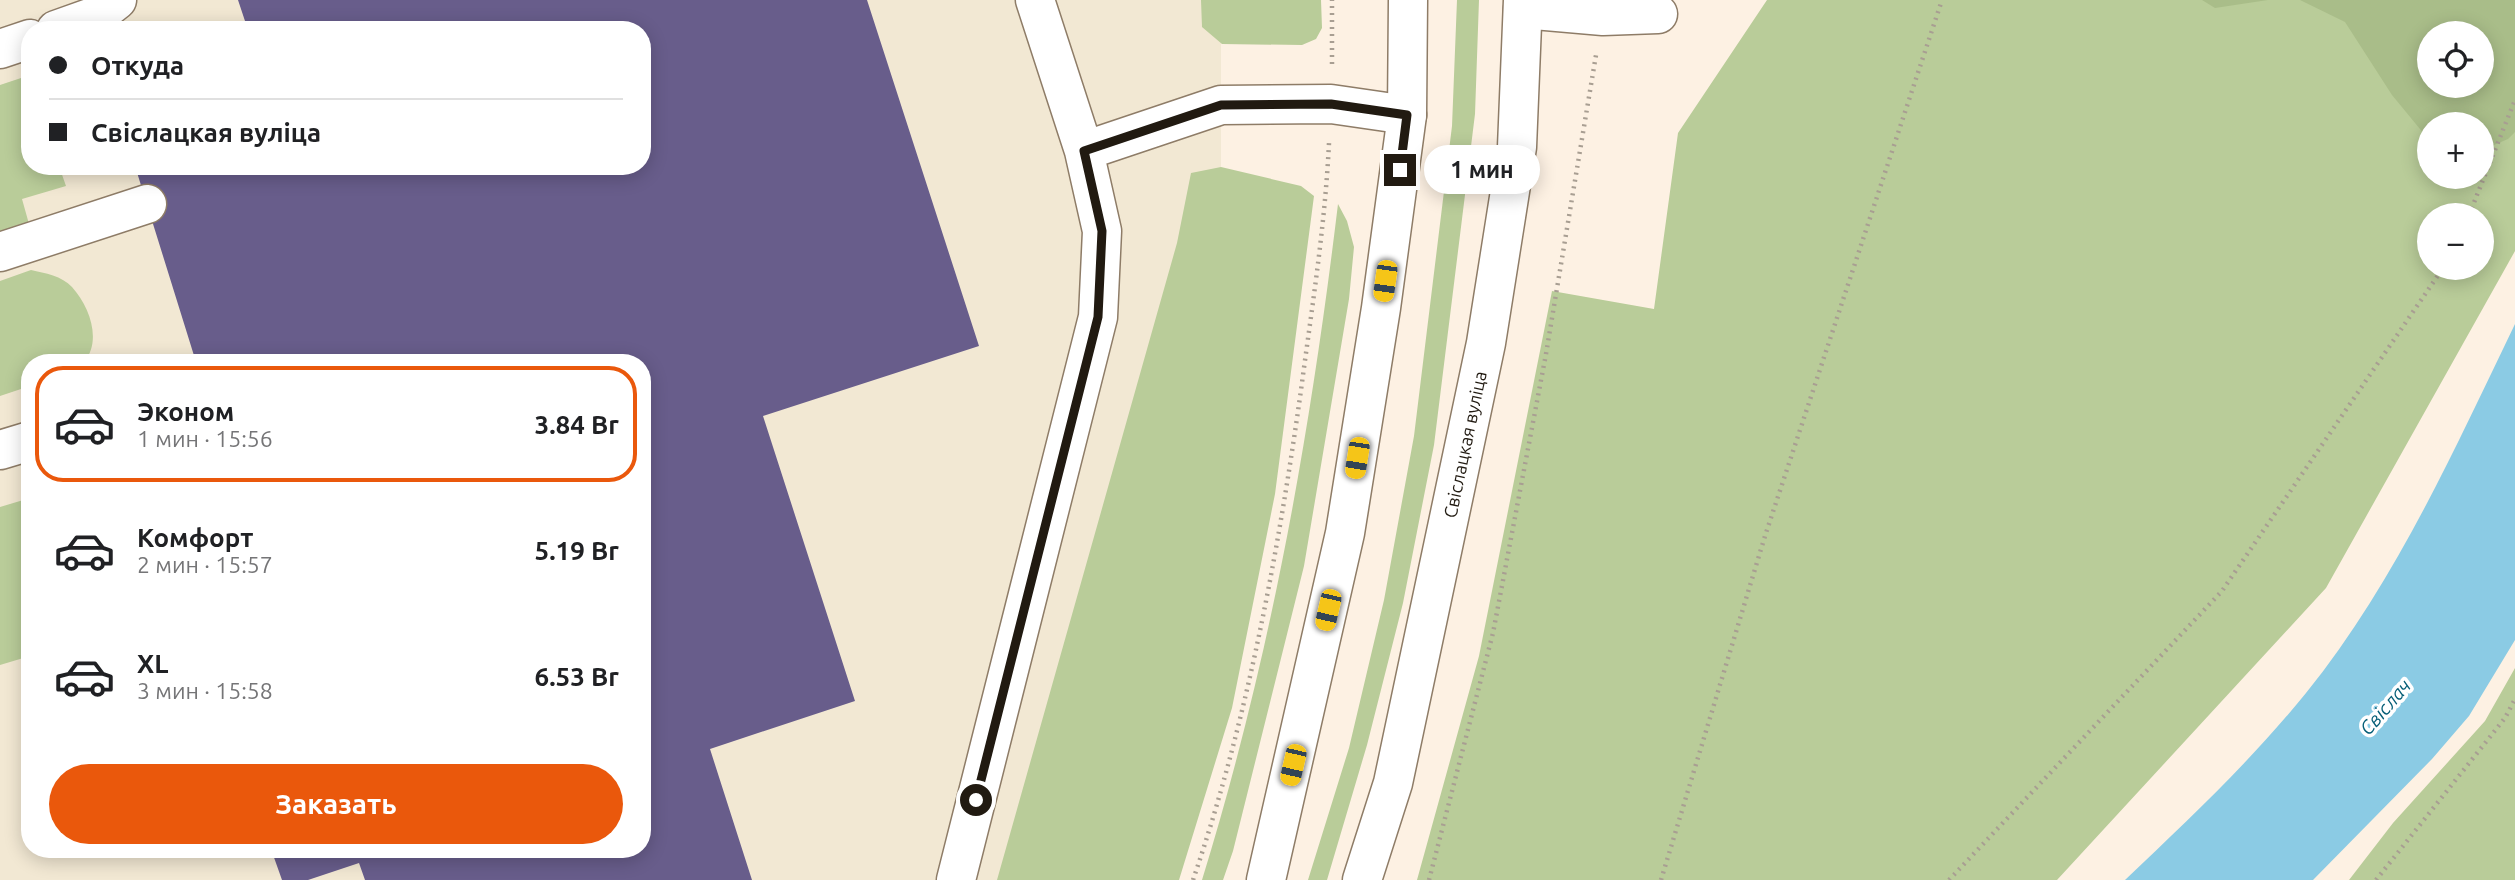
<!DOCTYPE html>
<html lang="ru">
<head>
<meta charset="utf-8">
<style>
  body { margin:0; font-family:Ubuntu,sans-serif; background:#f2f2f2; color:#202124; height:100vh; display:flex; flex-direction:column; font-size:26px; white-space:nowrap }
  * { box-sizing:border-box; margin:0 }
  p { font-size:23px; color:#757577 }
  .icon { flex:none; width:38px; height:38px; fill:none; stroke:currentColor; stroke-width:2; stroke-linecap:round; stroke-linejoin:round }
  .map { position:relative; flex:1; overflow:hidden }
  .panel { position:absolute; left:21px; top:354px; width:630px; height:504px; display:flex; flex-direction:column; background:#fff; border-radius:28px; box-shadow:0 4px 18px #0003 }
  .panel>* { flex:none }
  .guide { position:absolute; left:21px; top:21px; width:630px; height:154px; border-radius:28px; box-shadow:0 4px 18px #0003; display:grid; align-content:center; height:154px; padding:0 28px; background:#fff }
  .tools { position:absolute; left:2417px; top:21px; display:grid; gap:14px }
  .tools a { display:grid; place-items:center; width:77px; height:77px; border-radius:50%; background:#fff; box-shadow:0 4px 18px #0003; font-size:35px }
  .end { position:absolute; width:32px; height:32px; margin:-16px; border:9px solid #211a11; background:#fff; box-shadow:0 0 0 4px #fff }
  .from { border-radius:50% }
  .bubble { position:absolute; height:49px; border-radius:24px; background:#fff; box-shadow:0 4px 18px #0003; font-size:23px; font-weight:600; line-height:49px; text-align:center }
  .car { position:absolute; width:21px; height:42px; margin:-21px -10px; border-radius:9px; box-shadow:0 0 5px 2px #0007; background:linear-gradient(#f5c518 24%,#345 0 40%,#f5c518 0 76%,#345 0 86%,#f5c518 0) }
  .guide b { display:flex; align-items:center; gap:24px; height:66px; font-size:26px }
  .guide b+b { border-top:2px solid #e0e0e0 }
  .guide i { width:18px; height:18px; background:#202124 }
  ul { padding:12px 0 0; list-style:none }
  li { display:flex; align-items:center; gap:21px; height:116px; margin:0 14px 10px; padding:0 14px; border:4px solid transparent; border-radius:28px }
  li div { flex:1 }
  li b { display:block; font-size:26px }
  li em { font-style:normal; font-weight:600 }
  li.active { border-color:#ea580c }
  li>.icon { width:63px; height:63px; stroke-width:1.5 }
  .primary-button { display:flex; gap:14px; margin-top:auto; padding:14px 28px }
  .primary-button a { flex:1; height:80px; border-radius:42px; background:#ea580c; color:#fff; font-size:28px; font-weight:600; line-height:80px; text-align:center }
  .map>svg:first-child { display:block }
</style>
</head>
<body>
<div class="map">
<svg width="2515" height="880" viewBox="0 0 2515 880">
  <rect width="100%" height="100%" fill="#fdf1e3"/>
  <path fill="#f2e8d3" fill-rule="evenodd" d="M 0,0 L 1221,0 L 1221,167 L 1215,251 L 1037,880 L 0,880 ZM 30,30 L 642,30 L 642,166 L 30,166 ZM 30,362 L 642,362 L 642,849 L 30,849 Z"/>
  <path fill="#b9cc99" fill-rule="evenodd" d="M 1201,0 L 1321,0 L 1322,28 L 1316,39 L 1302,45 L 1222,44 L 1202,27 Z
    M 1457,0 L 1479,0 L 1475,114 L 1434,445 L 1403,603 L 1367,745 L 1327,880 L 1308,880 L 1349,748 L 1384,600 L 1414,436 L 1452,126 Z
    M 1767,0 L 2515,0 L 2515,251 L 2326,588 L 2057,880 L 1417,880 L 1479,656 L 1552,291 L 1654,309 L 1678,133 ZM 2429,33 L 2482,33 L 2482,86 L 2429,86 ZM 2429,124 L 2482,124 L 2482,177 L 2429,177 ZM 2429,215 L 2482,215 L 2482,268 L 2429,268 Z
    M 30,75 L 30,166 L 59,166 L 66,186 L 22,199 L 29,224 L 0,234 L 0,85 Z
    M 1221,167 L 1301,186 L 1314,196 L 1275,494 L 1232,708 L 1179,880 L 997,880 L 1177,243 L 1191,173 Z
    M 1338,204 L 1347,221 L 1354,247 L 1349,299 L 1304,566 L 1233,851 L 1223,880 L 1202,880 C 1271,656 1310,436 1338,204 Z
    M 31,270 C 45,273 62,276 72,287 C 90,307 102,341 84,362 L 30,362 L 30,386 L 0,396 L 0,281 Z
    M 30,498 L 30,656 L 0,665 L 0,507 Z
    M 2515,668 L 2515,880 L 2349,880 L 2393,823 L 2485,721 Z"/>
  <path fill="#a9bd89" fill-rule="evenodd" d="M 2202,0 L 2268,0 L 2215,8 Z
    M 2300,0 L 2515,0 L 2515,132 L 2508,139 L 2482,150 L 2482,124 L 2429,124 L 2429,140 L 2392,95 L 2345,22 ZM 2429,33 L 2482,33 L 2482,86 L 2429,86 Z"/>
  <path fill="#8bcbe4" d="M 2515,324 L 2515,640 L 2469,716 L 2432,759 L 2313,880 L 2125,880 C 2188,820 2251,761 2306,693 C 2395,583 2454,450 2515,324 Z"/>
  <path fill="#685d8b" d="M 238,0 L 867,0 L 979,346 L 763,416 L 855,701 L 710,749 L 752,880 L 365,880 L 359,863 L 308,880 L 282,880 L 271,849 L 642,849 L 642,362 L 196,362 L 135,166 L 642,166 L 642,30 L 248,30 Z"/>
  <g fill="none" stroke-linecap="round" stroke-linejoin="round">
    <g stroke="#8e7c67" stroke-width="41">
      <path id="minor" d="M 1523,9 L 1603,16 L 1658,14
        M 56,30 L 98,15 L 117,0
        M 0,49 L 30,39
        M 1084,151 L 1221,105 L 1331,104 L 1407,115
        M 0,252 L 147,204
        M 0,450 L 30,441
        M 956,880 L 1098,317 L 1102,231 L 1084,151 L 1035,0"/>
    </g>
    <g stroke="#8e7c67" stroke-width="41">
      <g id="major">
        <path d="M 1266,880 L 1345,533 L 1381,308 L 1407,115 L 1408,0"/>
        <path id="s1" d="M 1362,880 L 1393,783 L 1486,343 L 1517,147 L 1523,0"/>
      </g>
    </g>
    <path stroke="#a89e92" stroke-width="4.5" stroke-dasharray="2 5" stroke-linecap="butt" d="M 1332,64 L 1332,0
      M 2469,215 L 2515,100
      M 1193,880 C 1247,722 1278,554 1301,390 C 1312,307 1325,226 1329,143
      M 1429,880 L 1493,633 L 1546,354 L 1596,55
      M 1661,880 L 1765,536 L 1942,0
      M 1949,880 L 2222,591 L 2443,268
      M 2376,880 L 2505,718 L 2515,699"/>
    <use href="#minor" stroke="#fff" stroke-width="38"/>
    <use href="#major" stroke="#fff" stroke-width="38"/>
  </g>
  <g fill="none" stroke-linecap="round" stroke-linejoin="round">
    <path stroke="#211a11" stroke-width="9" d="M 976,800 L 1098,317 L 1102,231 L 1084,151 L 1221,105 L 1331,104 L 1407,115 L 1400,170"/>
  </g>
  <g text-anchor="middle" dominant-baseline="central" stroke-width="7" stroke-linejoin="round" paint-order="stroke">
    <g font-size="18" fill="#211a11" stroke="#fff">
      <text stroke="none"><textPath href="#s1" startOffset="448">Свіслацкая вуліца</textPath></text>
    </g>
    <g font-size="19" font-style="italic" fill="#055e77" stroke="#fff">
      <text transform="translate(2385 707) rotate(-49)">Свіслач</text>
    </g>
  </g>
</svg>
<div class="tools">
<a><svg class="icon" aria-label="locate" viewBox="0 0 24 24"><circle cx="12" cy="12" r="6"/><path d="M12 2v4M12 18v4M2 12h4M18 12h4"/></svg></a>
<a>+</a>
<a>−</a>
</div>
<i class="end from" style="left:976px;top:800px"></i>
<i class="end" style="left:1400px;top:170px"></i>
<div class="bubble" style="left:1424px;top:145px;width:116px">1 мин</div>
<i class="car" style="left:1385px;top:281px;rotate:188deg"></i>
<i class="car" style="left:1357px;top:458px;rotate:189deg"></i>
<i class="car" style="left:1328px;top:610px;rotate:193deg"></i>
<i class="car" style="left:1293px;top:765px;rotate:193deg"></i>
<div class="guide">
<b><i class="from"></i>Откуда</b>
<b><i></i>Свіслацкая вуліца</b>
</div>
<section class="panel">
<ul>
<li class="active"><svg class="icon" aria-label="car" viewBox="0 0 24 24"><path d="M5 17H2v-5l4-1 3-4h7l3 4 3 1v5h-3M9 17h6M6 11h13"/><circle cx="7" cy="17" r="2"/><circle cx="17" cy="17" r="2"/></svg><div><b>Эконом</b><p>1 мин · 15:56</p></div><em>3.84 Br</em></li>
<li><svg class="icon" aria-label="car" viewBox="0 0 24 24"><path d="M5 17H2v-5l4-1 3-4h7l3 4 3 1v5h-3M9 17h6M6 11h13"/><circle cx="7" cy="17" r="2"/><circle cx="17" cy="17" r="2"/></svg><div><b>Комфорт</b><p>2 мин · 15:57</p></div><em>5.19 Br</em></li>
<li><svg class="icon" aria-label="car" viewBox="0 0 24 24"><path d="M5 17H2v-5l4-1 3-4h7l3 4 3 1v5h-3M9 17h6M6 11h13"/><circle cx="7" cy="17" r="2"/><circle cx="17" cy="17" r="2"/></svg><div><b>XL</b><p>3 мин · 15:58</p></div><em>6.53 Br</em></li>
</ul>
<div class="primary-button"><a>Заказать</a></div>
</section>
</div>
</body>
</html>
